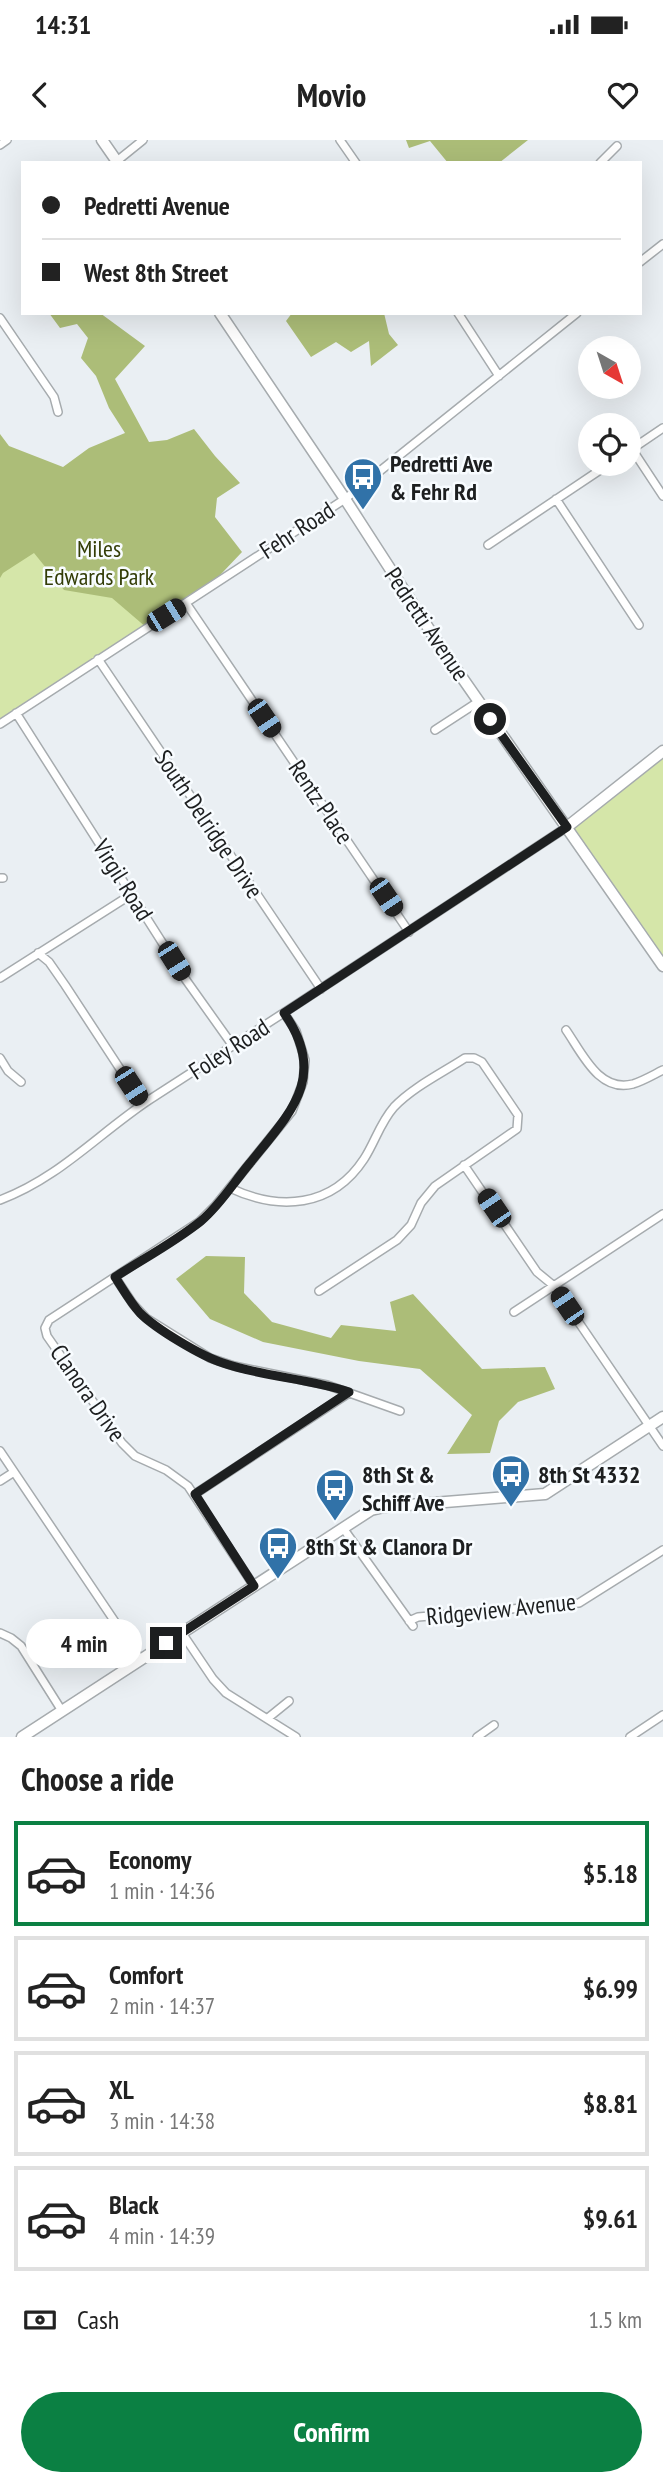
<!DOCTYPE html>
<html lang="en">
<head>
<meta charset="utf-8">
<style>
  body { margin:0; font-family:"PT Sans Narrow",sans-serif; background:#f6f6f6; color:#222; height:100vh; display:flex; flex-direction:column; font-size:26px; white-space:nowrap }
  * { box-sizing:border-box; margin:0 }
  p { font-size:23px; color:#767676 }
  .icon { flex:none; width:38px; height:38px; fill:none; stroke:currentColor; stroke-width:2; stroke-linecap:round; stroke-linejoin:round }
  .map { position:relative; height:1597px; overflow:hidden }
  .side { display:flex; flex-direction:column; background:#fff; flex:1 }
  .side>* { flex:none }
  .top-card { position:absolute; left:21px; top:21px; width:621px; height:154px; border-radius:0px; box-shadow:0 7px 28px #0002; display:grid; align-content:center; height:154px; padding:0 21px; background:#fff }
  .needle { width:46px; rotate:141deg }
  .fabs { position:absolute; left:578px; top:196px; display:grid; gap:14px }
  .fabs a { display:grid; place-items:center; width:63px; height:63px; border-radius:50%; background:#fff; box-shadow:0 7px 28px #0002; font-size:35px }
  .end { position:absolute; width:32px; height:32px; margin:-16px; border:9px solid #1d1f20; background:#fff; box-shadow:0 0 0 4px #fff }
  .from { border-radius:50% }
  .bubble { position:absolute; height:49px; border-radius:24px; background:#fff; box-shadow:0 7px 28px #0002; font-size:23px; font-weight:600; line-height:49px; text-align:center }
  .car { position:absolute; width:21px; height:42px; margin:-21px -10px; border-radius:9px; box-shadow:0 0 5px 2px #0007; background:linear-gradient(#222 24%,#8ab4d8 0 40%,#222 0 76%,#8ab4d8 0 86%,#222 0) }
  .top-card b { display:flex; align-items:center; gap:24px; height:66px; font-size:26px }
  .top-card b+b { border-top:2px solid #e0e0e0 }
  .top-card i { width:18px; height:18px; background:#222 }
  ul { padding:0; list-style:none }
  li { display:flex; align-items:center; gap:21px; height:105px; margin:0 14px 10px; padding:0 7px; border:4px solid #e0e0e0; border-radius:0px }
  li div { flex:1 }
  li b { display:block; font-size:26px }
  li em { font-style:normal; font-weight:600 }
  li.current { border-color:#0b8043 }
  li>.icon { width:63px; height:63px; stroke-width:1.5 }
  h2 { padding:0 21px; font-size:32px; line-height:84px }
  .pay { display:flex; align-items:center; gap:18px; height:77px; padding:0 21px; font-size:26px }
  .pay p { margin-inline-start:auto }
  .button { display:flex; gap:14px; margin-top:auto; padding:14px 21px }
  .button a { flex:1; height:80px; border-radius:42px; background:#0b8043; color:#fff; font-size:28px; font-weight:600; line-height:80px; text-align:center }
  .status { display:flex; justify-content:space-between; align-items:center; height:49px; padding:0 35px; background:#fff; direction:ltr }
  .status svg { height:19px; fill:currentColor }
  header { display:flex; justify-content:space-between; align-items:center; height:91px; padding:0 21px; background:#fff; font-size:32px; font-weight:600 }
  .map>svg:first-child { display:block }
</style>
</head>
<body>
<div class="status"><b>14:31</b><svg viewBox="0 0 49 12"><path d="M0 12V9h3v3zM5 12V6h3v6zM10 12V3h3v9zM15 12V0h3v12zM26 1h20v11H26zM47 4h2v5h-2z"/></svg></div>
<header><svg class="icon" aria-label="back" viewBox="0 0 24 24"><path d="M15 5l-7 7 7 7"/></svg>Movio<svg class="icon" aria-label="heart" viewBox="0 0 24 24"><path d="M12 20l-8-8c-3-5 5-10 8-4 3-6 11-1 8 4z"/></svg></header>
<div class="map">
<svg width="663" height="1597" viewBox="0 0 663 1597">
  <rect width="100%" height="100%" fill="#eaeff3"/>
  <path fill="#d5e6a9" d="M 0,302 L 205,451 L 0,584 Z
    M 663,611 L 663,826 L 567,687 Z"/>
  <path fill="#acbd78" d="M 406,0 L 528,0 L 499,23 L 448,23 L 430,1 L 409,8 Z
    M 49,173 L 100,173 L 145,206 L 115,239 L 149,302 L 167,300 L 194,289 L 215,316 L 240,343 L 217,358 L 215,377 L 242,412 L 205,451 L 147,488 L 112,458 L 64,450 L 34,413 L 3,433 L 0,438 L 0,294 L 9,306 L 63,327 L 89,308 L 125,293 L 109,268 L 96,236 L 81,218 L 88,198 L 77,184 L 60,188 Z
    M 292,173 L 384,173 L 389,194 L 398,205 L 371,226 L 369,201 L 351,212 L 336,202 L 311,217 L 286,181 Z
    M 206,1116 L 245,1117 L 244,1153 L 272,1182 L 331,1198 L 341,1185 L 396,1191 L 390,1162 L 413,1154 L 482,1229 L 545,1227 L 555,1249 L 518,1262 L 499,1281 L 490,1313 L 447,1314 L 472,1275 L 420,1229 L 359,1221 L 263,1202 L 210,1179 L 176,1139 Z"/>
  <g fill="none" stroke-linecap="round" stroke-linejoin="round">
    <g stroke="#a6abae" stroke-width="10">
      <path id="street" d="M 340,0 L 356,23
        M 0,5 L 7,0
        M 117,21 L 143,0
        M 600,23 L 617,6
        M 640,122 L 663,104
        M 458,173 L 499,236
        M 0,178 L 54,257 L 58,272
        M 632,309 L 663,356
        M 629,311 L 663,288
        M 556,359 L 639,485
        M 488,405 L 609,324
        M 186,463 L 409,792
        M 98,519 L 321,849
        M 16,573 L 186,840 L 233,906
        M 0,584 L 345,359 L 577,173
        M 435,590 L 478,562
        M 0,738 L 3,738
        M 38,813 L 49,822 L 65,845 L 143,964
        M 0,838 L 132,754
        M 566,890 C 582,913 599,953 633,944 C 643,941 653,935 663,930
        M 0,918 L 8,931 L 21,942
        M 464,1025 L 537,1132 L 554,1146 L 663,1306
        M 230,1048 C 279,1071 332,1068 364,1019 C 375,1002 380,983 394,967 C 413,947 442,933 465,918 L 474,918 L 482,922 L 518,975 L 517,989 L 435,1046 L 421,1063 L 411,1085 L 397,1100 L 319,1151
        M 0,1060 C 59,1038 98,994 149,960 C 289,870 428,779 567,687
        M 115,1137 L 133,1164 L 146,1178 L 210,1218 L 234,1226 L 327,1245 L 400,1271
        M 514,1172 L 663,1074
        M 0,1311 L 140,1519
        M 0,1341 L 14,1332
        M 195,1354 L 349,1253
        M 343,1388 L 413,1486
        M 254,1446 L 188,1346 L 166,1330 L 135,1316 L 122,1303 L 47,1196 L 45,1188 L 49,1180 L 199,1082 L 216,1065 L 292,971 L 303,942 L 305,920 L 296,891 L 284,873
        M 409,1481 L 418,1477 L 579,1463 L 663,1410
        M 0,1493 L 11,1498 L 21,1506 L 62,1571
        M 182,1493 L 213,1539 L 226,1553 L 296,1597
        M 268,1578 L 289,1561
        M 477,1597 L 494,1585
        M 630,1597 L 663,1575"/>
    </g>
    <g stroke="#a6abae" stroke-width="13">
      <path id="secondary" d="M 102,0 L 118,23
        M 220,173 L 345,359 L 438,503 L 663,826
        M 567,687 L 663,611
        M 22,1597 L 371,1370 L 384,1367 L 545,1354 L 663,1277"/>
    </g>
    <use href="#street" stroke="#fff" stroke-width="7"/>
    <use href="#secondary" stroke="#fff" stroke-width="10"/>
  </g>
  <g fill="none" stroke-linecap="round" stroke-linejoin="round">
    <path stroke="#1d1f20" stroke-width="9" d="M 166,1503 L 254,1446 L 195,1354 L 349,1252 C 308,1238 263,1237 223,1223 C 201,1216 156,1189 140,1173 C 130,1162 123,1149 115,1137 C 143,1119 175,1102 201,1081 C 220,1065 234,1042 250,1023 C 290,973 329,937 284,873 L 567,687 L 490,579"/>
  </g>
  <defs>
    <g id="bus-pin" transform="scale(2.0125)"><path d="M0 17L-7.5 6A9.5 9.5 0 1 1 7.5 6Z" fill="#3172a8" stroke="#f8fcff"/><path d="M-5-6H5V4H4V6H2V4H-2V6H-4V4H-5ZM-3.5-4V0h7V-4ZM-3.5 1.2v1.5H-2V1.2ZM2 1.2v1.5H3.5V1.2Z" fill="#fff"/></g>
  </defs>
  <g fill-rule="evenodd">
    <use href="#bus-pin" x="363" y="337"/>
    <use href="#bus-pin" x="511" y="1334"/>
    <use href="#bus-pin" x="335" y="1348"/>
    <use href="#bus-pin" x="278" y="1406"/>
  </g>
  <g text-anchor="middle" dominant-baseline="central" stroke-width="5" stroke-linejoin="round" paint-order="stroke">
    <g font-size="24" font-weight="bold" fill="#1d1f20" stroke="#f8fcff" text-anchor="start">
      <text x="390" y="323">Pedretti Ave<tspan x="390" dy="28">&amp; Fehr Rd</tspan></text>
      <text x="362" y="1334">8th St &amp;<tspan x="362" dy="28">Schiff Ave</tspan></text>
      <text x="538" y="1334">8th St 4332</text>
      <text x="305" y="1406">8th St &amp; Clanora Dr</text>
    </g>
    <g font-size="24" fill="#1d1f20" stroke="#f8fcff">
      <text transform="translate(297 390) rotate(-33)">Fehr Road</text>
      <text transform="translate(427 484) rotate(56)">Pedretti Avenue</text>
      <text transform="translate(321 662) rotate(56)">Rentz Place</text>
      <text transform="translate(209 684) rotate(56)">South Delridge Drive</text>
      <text transform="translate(123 740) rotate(58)">Virgil Road</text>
      <text transform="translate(229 909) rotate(-33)">Foley Road</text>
      <text transform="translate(88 1253) rotate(55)">Clanora Drive</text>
      <text transform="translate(501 1469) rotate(-6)">Ridgeview Avenue</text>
    </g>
    <g font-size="24" fill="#333d07" stroke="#f8fcff">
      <text x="99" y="408">Miles<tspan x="99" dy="28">Edwards Park</tspan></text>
    </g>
  </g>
</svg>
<div class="fabs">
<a><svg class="needle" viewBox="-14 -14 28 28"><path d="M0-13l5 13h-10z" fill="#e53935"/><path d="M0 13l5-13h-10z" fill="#767676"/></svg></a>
<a><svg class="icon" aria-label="locate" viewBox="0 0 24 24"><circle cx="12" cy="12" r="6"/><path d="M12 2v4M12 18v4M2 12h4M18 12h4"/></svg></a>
</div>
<i class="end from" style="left:490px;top:579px"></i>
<i class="end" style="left:166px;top:1503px"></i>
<div class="bubble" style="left:26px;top:1479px;width:116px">4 min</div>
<i class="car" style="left:166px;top:475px;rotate:58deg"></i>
<i class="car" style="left:264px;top:578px;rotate:146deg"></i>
<i class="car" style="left:386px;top:757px;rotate:146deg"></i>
<i class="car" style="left:174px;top:821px;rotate:148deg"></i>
<i class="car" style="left:131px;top:946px;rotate:147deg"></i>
<i class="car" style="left:494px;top:1068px;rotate:326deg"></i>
<i class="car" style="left:567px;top:1166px;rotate:326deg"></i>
<div class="top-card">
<b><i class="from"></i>Pedretti Avenue</b>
<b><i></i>West 8th Street</b>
</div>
</div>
<section class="side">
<h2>Choose a ride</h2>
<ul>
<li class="current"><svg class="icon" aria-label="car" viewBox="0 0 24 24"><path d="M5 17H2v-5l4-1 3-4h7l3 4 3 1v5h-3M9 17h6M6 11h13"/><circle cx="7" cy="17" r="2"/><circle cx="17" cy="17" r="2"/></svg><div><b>Economy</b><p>1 min · 14:36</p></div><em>$5.18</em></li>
<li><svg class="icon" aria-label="car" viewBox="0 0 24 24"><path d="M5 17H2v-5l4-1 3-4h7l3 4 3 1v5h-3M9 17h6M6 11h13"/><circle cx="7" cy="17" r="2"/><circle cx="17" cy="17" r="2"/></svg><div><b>Comfort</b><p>2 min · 14:37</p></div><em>$6.99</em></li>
<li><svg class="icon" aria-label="car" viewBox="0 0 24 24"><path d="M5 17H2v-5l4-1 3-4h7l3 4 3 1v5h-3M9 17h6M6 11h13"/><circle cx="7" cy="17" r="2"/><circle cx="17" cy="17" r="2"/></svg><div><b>XL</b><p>3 min · 14:38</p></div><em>$8.81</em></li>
<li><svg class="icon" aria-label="car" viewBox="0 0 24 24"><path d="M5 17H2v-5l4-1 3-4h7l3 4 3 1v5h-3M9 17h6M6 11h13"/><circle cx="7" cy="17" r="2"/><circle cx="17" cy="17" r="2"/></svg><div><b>Black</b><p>4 min · 14:39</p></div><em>$9.61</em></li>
</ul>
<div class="pay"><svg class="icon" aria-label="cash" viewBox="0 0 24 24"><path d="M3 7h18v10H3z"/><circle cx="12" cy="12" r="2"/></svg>Cash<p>1.5 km</p></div>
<div class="button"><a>Confirm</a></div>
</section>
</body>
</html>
